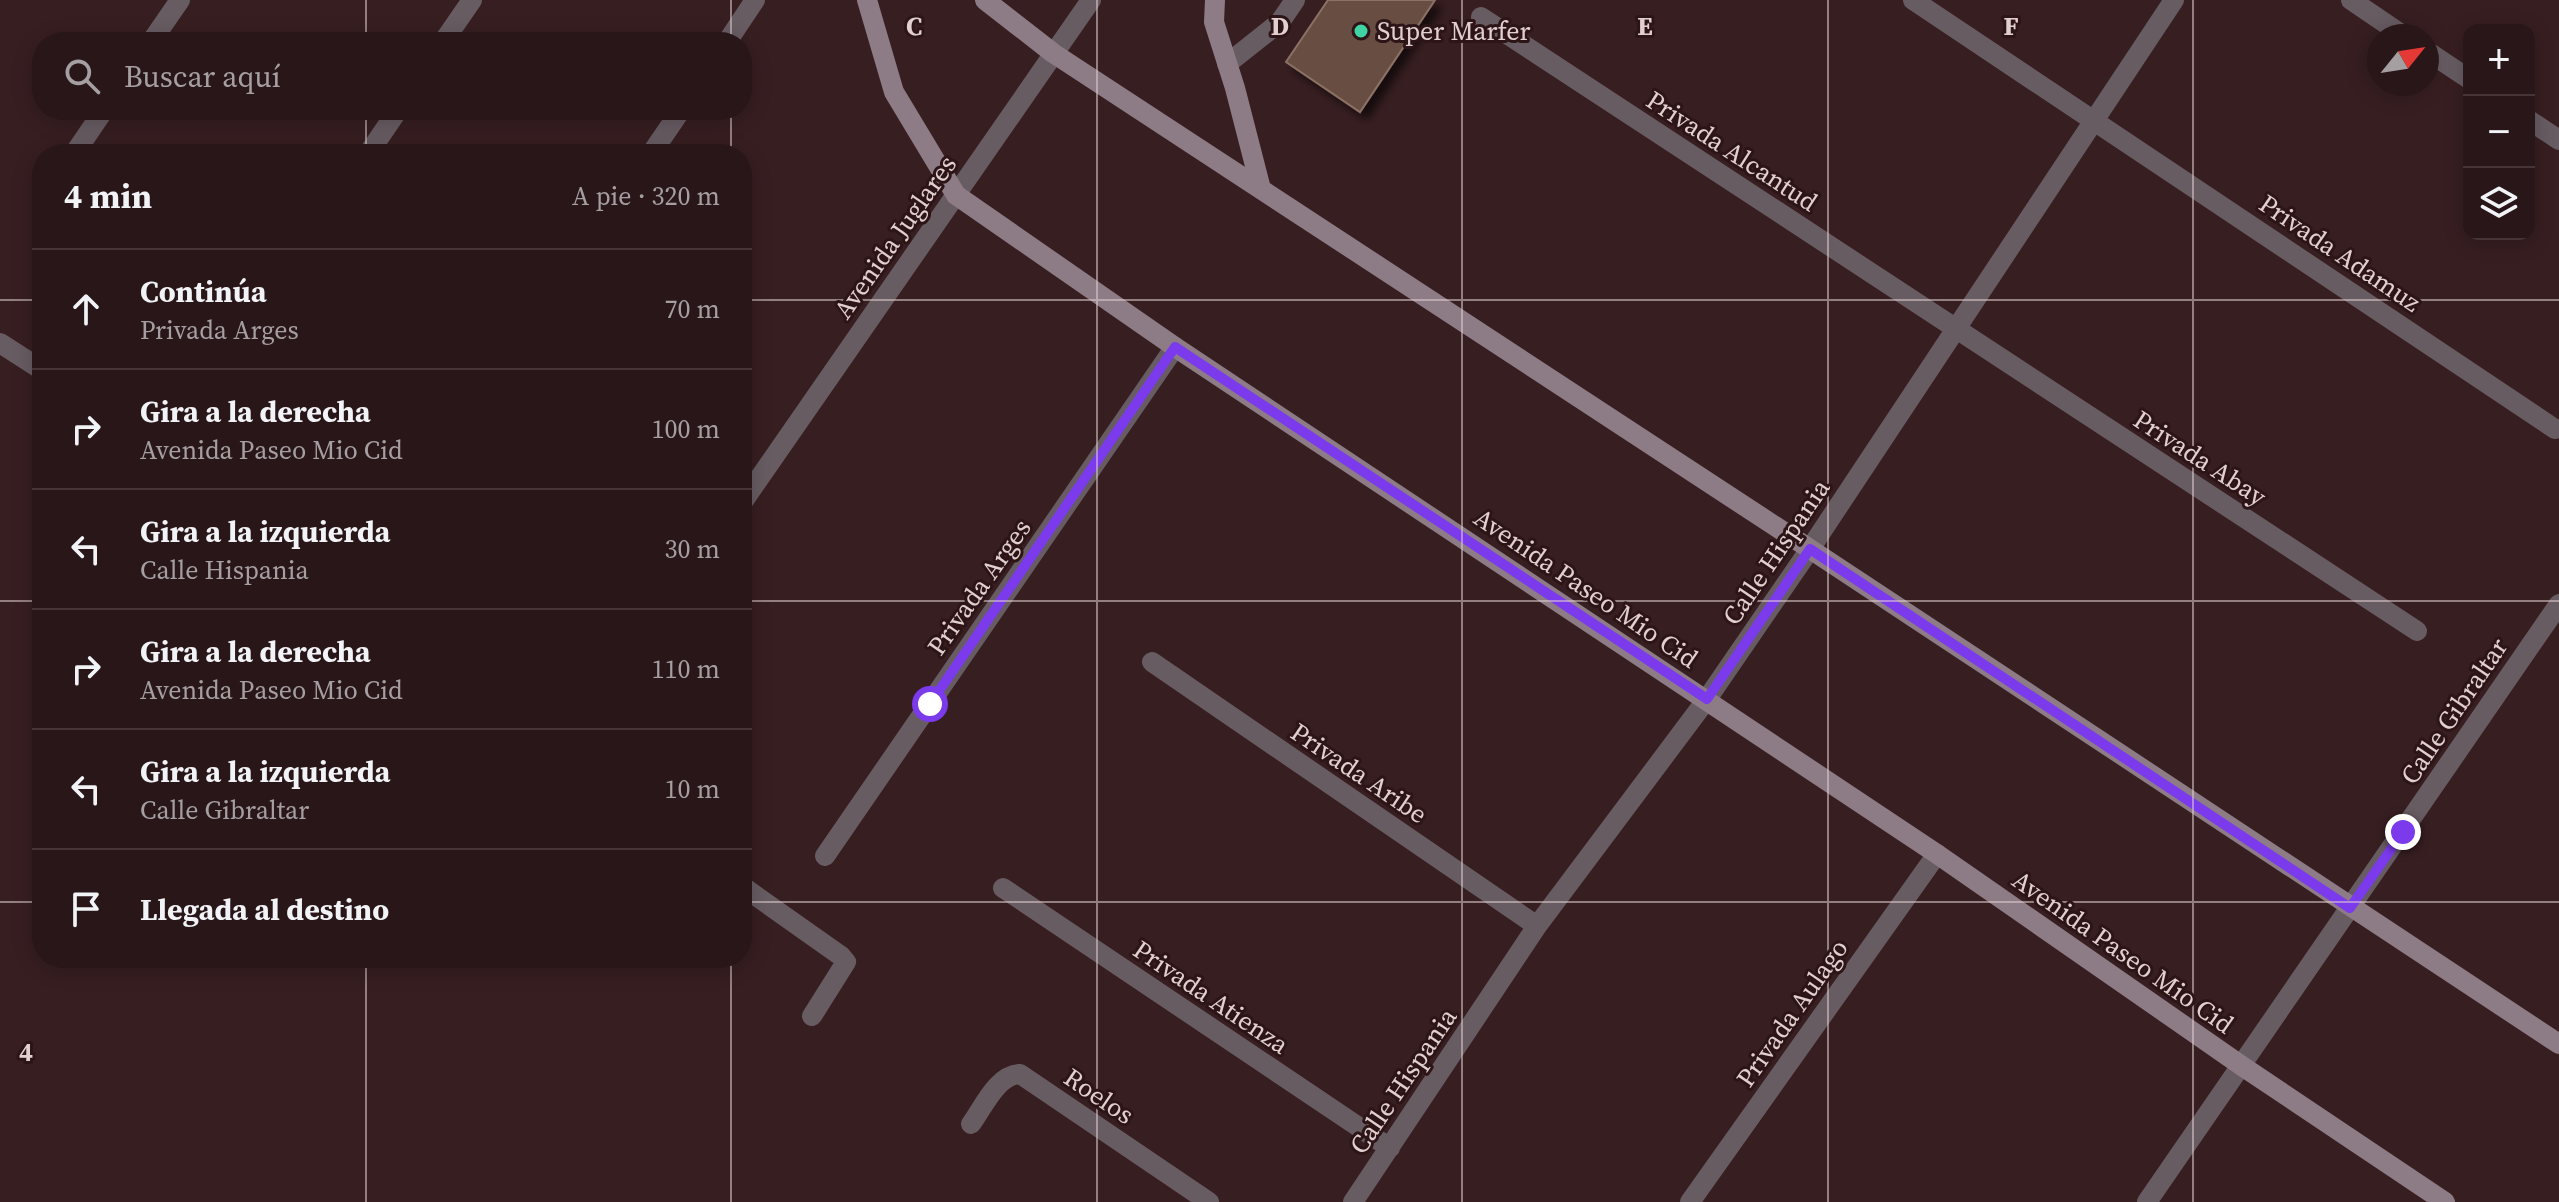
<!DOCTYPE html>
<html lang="es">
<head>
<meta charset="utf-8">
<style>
	body { margin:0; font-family:"Source Serif 4",serif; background:#352326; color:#f1f3f6 }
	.controls { position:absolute; right:24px; top:24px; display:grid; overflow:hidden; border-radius:16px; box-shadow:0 4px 20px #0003 }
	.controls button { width:72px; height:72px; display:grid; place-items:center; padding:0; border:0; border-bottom:2px solid #453538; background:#291619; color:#f1f3f6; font:40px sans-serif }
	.compass { position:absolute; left:2367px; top:24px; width:72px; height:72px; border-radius:50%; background:#291619; box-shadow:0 4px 20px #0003; rotate:60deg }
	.stop { position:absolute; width:24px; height:24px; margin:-18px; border:6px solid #7c3aed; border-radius:50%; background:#fff }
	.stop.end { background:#7c3aed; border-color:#fff; box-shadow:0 2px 8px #0008 }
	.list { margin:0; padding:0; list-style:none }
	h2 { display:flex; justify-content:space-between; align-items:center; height:104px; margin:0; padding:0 32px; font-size:34px }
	h2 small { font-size:26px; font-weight:400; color:#a59fa2 }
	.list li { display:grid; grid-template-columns:52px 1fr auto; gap:24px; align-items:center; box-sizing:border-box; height:120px; padding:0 32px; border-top:2px solid #453538 }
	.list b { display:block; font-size:30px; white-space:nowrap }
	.list p { margin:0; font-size:26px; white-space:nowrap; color:#a59fa2 }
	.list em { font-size:26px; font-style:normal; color:#a59fa2 }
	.icon { flex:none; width:44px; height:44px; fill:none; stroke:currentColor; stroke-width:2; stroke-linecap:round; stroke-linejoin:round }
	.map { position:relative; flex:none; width:2559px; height:1202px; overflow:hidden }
	.search { position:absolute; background:#291619; box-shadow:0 4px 20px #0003; left:32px; top:32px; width:720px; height:88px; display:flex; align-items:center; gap:20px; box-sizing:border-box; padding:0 28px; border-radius:32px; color:#a59fa2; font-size:30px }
	.panel { position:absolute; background:#291619; box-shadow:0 4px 20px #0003; left:32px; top:144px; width:720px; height:824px; border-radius:32px }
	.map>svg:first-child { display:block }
	.building { fill:#674d42; stroke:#8c7165; stroke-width:2; filter:url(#shadow) }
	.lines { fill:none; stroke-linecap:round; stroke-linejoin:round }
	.lane { stroke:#685c63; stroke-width:20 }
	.street { stroke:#685c63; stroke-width:20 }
	.secondary { stroke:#8d7b85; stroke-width:20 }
	.route { stroke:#7c3aed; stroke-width:10 }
	.grid { fill:none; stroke:#e2d0d1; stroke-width:2; stroke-opacity:0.55 }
	.poi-dot { fill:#3fd4a2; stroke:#2d1517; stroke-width:3 }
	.labels { text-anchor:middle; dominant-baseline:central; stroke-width:6; stroke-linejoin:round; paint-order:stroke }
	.poi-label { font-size:26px; fill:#e2d0d1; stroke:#2d1517; text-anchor:start }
	.street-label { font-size:26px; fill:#e2d0d1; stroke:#2d1517 }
	.grid-label { font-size:26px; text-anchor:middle; font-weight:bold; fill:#e2d0d1; stroke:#2d1517; stroke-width:6; stroke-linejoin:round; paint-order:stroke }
</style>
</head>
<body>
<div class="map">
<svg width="2559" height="1202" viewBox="0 0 2559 1202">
	<defs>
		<filter id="shadow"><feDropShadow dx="7" dy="7" stdDeviation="4" flood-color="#0009"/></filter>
	</defs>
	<rect width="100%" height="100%" fill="#371e21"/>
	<path class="building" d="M1328,0H1435L1360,112L1286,62Z"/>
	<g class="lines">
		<path class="lane" d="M1227,64L1280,22L1295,0"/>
		<path class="street" d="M1913,0L2555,429
			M2351,0L2404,36
			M1481,17L2417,631
			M151,42L180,0
			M443,42L472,0
			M727,42L755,0
			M2427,51L2469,79
			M2529,120L2559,140
			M74,154L104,110
			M368,154L398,110
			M651,154L681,110
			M0,343L42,370
			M742,503L1091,0
			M1152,662L1537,926
			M825,856L1175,347
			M742,886L841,956L846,962L812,1016
			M1003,888L1390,1148
			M971,1124C984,1106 997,1075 1020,1074L1209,1202
			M1353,1202L1537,926L1707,699L1810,549L2174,0
			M1690,1202L1937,854
			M2147,1202L2559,604"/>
		<path class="secondary" d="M867,0L894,92L956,195L1175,347L1937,854L2242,1066L2445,1202
			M985,0L1053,53L1810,549L2559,1044
			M1215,0L1214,22L1235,88L1261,189"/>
	</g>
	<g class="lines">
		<path class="route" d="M930,704L1175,347L1707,699L1810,549L2350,908L2403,832"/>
	</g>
	<path class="grid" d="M366,0V42M731,0V42M1097,0V1202M1462,0V1202M1828,0V1202M2193,0V1202M366,110V154M731,110V154M0,300H42M742,300H2559M0,601H42M742,601H2559M0,902H42M742,902H2559M366,958V1202M731,958V1202"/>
	<circle class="poi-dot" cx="1361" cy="31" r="8"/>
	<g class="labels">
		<g class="poi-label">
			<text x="1377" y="31">Super Marfer</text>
		</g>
		<g class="street-label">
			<text transform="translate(1732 151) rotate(33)">Privada Alcantud</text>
			<text transform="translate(895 237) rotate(-55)">Avenida Juglares</text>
			<text transform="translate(2340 253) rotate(34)">Privada Adamuz</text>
			<text transform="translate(2200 458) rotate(33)">Privada Abay</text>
			<text transform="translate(1776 552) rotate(-56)">Calle Hispania</text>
			<text transform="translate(979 587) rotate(-55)">Privada Arges</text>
			<text transform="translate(1586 588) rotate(34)">Avenida Paseo Mio Cid</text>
			<text transform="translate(2454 711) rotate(-56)">Calle Gibraltar</text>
			<text transform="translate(1359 773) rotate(34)">Privada Aribe</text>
			<text transform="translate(2123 952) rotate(35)">Avenida Paseo Mio Cid</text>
			<text transform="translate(1211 997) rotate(34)">Privada Atienza</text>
			<text transform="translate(1792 1013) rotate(-55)">Privada Aulago</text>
			<text transform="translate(1403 1081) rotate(-56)">Calle Hispania</text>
			<text transform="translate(1099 1096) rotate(34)">Roelos</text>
		</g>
	</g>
	<g class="grid-label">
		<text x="914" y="35">C</text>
		<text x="1280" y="35">D</text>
		<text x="1645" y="35">E</text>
		<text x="2011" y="35">F</text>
		<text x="26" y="1061">4</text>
	</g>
</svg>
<div class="controls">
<button>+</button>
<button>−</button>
<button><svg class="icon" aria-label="layers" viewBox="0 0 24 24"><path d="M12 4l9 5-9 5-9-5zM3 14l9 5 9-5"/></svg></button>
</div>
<svg class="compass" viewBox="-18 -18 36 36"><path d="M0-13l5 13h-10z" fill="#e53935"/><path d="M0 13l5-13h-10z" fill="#a59fa2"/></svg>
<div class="stop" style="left:930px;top:704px"></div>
<div class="stop end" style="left:2403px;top:832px"></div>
<div class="search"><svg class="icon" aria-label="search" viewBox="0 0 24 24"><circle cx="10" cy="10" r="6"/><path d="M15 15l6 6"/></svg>Buscar aquí</div>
<section class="panel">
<h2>4 min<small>A pie · 320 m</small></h2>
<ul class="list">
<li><svg class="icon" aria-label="ahead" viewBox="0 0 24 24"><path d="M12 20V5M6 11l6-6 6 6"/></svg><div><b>Continúa</b><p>Privada Arges</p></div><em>70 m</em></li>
<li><svg class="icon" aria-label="right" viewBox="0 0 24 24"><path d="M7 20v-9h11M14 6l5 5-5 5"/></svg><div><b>Gira a la derecha</b><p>Avenida Paseo Mio Cid</p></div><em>100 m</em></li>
<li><svg class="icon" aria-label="left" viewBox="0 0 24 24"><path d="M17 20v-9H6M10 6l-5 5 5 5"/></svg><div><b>Gira a la izquierda</b><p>Calle Hispania</p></div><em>30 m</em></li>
<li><svg class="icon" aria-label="right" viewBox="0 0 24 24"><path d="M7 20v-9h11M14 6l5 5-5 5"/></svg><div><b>Gira a la derecha</b><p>Avenida Paseo Mio Cid</p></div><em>110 m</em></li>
<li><svg class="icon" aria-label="left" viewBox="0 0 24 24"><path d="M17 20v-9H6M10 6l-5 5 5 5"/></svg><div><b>Gira a la izquierda</b><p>Calle Gibraltar</p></div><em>10 m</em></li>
<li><svg class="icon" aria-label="arrive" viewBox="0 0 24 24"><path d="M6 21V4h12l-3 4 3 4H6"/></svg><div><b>Llegada al destino</b></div></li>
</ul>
</section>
</div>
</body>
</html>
